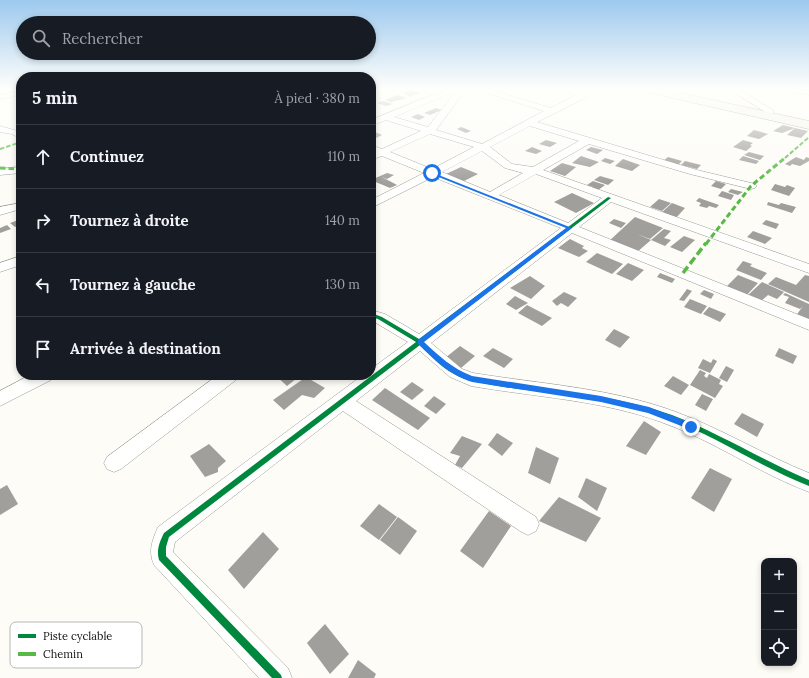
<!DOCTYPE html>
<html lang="fr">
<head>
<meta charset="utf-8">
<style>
	body { margin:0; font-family:Lora,serif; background:#20242c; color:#f1f3f6 }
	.controls { position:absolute; right:12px; bottom:12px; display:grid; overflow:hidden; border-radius:8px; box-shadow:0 2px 6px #0003 }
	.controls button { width:36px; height:36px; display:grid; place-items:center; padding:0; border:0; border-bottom:1px solid #363941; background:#171b24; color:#f1f3f6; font:20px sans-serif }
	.stop { position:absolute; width:12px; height:12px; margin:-9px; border:3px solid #1a73e8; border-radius:50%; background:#fff }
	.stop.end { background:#1a73e8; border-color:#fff; box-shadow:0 1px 4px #0008 }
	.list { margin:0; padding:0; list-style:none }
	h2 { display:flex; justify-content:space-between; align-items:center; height:52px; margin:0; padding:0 16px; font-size:17px }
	h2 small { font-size:13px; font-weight:400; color:#9ea1a6 }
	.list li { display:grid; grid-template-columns:26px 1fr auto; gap:12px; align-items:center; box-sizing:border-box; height:64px; padding:0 16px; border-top:1px solid #363941 }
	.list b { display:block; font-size:15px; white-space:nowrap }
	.list em { font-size:13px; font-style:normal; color:#9ea1a6 }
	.icon { flex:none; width:22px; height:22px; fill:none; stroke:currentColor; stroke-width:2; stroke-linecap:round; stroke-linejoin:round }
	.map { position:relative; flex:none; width:809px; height:678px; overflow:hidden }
	.search { position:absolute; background:#171b24; box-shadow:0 2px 6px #0003; left:16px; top:16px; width:360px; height:44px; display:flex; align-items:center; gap:10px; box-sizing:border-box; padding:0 14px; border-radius:22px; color:#9ea1a6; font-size:15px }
	.panel { position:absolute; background:#171b24; box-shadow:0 2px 6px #0003; left:16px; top:72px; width:360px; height:308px; border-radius:16px }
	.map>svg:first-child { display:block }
	.building { fill:#a19f9c }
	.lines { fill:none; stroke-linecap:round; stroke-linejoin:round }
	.street-casing { stroke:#979795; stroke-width:1 }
	.secondary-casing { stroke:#8e8d8b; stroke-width:1 }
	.street { fill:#fffffe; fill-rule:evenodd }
	.secondary { fill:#f6f4eb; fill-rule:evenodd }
	.quiet-far2 { stroke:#58b947; stroke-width:2; stroke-dasharray:4.5 2; stroke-linecap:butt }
	.quiet-far1 { stroke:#58b947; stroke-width:3; stroke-dasharray:5.5 3; stroke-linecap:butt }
	.quiet { stroke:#58b947; stroke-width:3.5; stroke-dasharray:8 3.5; stroke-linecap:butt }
	.cycleway-casing { stroke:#fff; stroke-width:3 }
	.cycleway { fill:#00873e; fill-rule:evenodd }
	.route { fill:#1a73e8 }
	.key { fill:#fff; stroke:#b8b8b8; stroke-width:1 }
	.key-label { font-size:11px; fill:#111 }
</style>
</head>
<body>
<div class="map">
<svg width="809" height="678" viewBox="0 0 809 678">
	<rect width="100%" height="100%" fill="#fdfcf7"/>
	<path class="building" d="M411,90L420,93L410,97L403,93Z
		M397,95L407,98L391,102L385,100Z
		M383,101L393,104L386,106L377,103Z
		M436,108L442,110L430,115L424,113Z
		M418,114L425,117L419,120L411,117Z
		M783,125L795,128L808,131L801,138L787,135L795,128L782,133L773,131Z
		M461,127L464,128L471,131L466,133L457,129Z
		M754,130L768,134L759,139L747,136Z
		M375,132L382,135L374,139L371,138V133Z
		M546,140L557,143L550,147L539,144Z
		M743,140L753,143L750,145L752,146L746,151L733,147Z
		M532,147L542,151L536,154L525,151Z
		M591,147L603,150L597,154L586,150Z
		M749,152L764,156L760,160L744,155Z
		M581,156L599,162L590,167L572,163Z
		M743,156L759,161L756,164L739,160Z
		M668,157L682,161L678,165L663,161Z
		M796,157L804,160L806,157L809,158V161L800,166L792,164L790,166L785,164Z
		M605,158L615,161L610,164L601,161Z
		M623,159L640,165L632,171L615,166Z
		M685,161L701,165L697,169L681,165Z
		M562,163L576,167L565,176L550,171Z
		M461,167L478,174L464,181L446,174Z
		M387,173L394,175L387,179L382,177L397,185L390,188L371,180Z
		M600,176L614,180L608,185L594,180Z
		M593,181L605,185L597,191L590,189L593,187L587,185Z
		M716,181L726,184L721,189L711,186Z
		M775,184L785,187L787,185L795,188L789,196L771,190Z
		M731,189L743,192L738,195L728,192Z
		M722,191L734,195L731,200L718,196Z
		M572,193L594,203L576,213L554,202Z
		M699,198L719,205L716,208L709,206L707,208L699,206L701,203L696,201Z
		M659,199L671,203L662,211L650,207Z
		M768,202L779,205L781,203L796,207L792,213L767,205Z
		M672,203L685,208L675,219L660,214Z
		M635,217L663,228L650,239L637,234L651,240L636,253L608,242Z
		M21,219V224L15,227L10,223Z
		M614,219L626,223L621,228L609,223Z
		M766,220L779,224L776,229L762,224Z
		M7,225L11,229L0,233V228Z
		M664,229L671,231L664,238L671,240L665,246L651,240Z
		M753,231L772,238L765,244L747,237Z
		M684,236L695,240L682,252L670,247Z
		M570,239L584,246L582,248L588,251L579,257L558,248Z
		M597,253L623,264L612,274L586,262Z
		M743,261L752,264L750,266L767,273L761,280L736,270Z
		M628,263L644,270L632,281L616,274Z
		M660,273L675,279L672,283L657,277Z
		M738,275L758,283L745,297L725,288Z
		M805,275L809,276V302L768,284L776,277L796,285Z
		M530,276L545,286L531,299L510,288Z
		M762,282L784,292L777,299L768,295L759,303L746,297Z
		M687,289L692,291L684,301L679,300Z
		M704,290L714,294L711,299L700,294Z
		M564,292L577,298L568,307L561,303L557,306L552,301Z
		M785,293L809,304V319L795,317L803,306L800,309L785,303L789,297L783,295Z
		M515,296L528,303L516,310L506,304Z
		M690,299L707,306L701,314L684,307Z
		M527,305L552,318L542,326L518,313Z
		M709,307L726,314L720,322L703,314Z
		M614,329L630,337L620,348L605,340Z
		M460,346L475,356L461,368L445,358Z
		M493,348L513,359L504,368L483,356Z
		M779,348L797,356L793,364L775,356Z
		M703,359L711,363L713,359L717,361L710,373L698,368Z
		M726,366L734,370L727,382L719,378Z
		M700,370L706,373L704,376L707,378L709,374L721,380L719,384L723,386L715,398L690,385Z
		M275,375H301L287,386Z
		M673,376L689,385L681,395L664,386Z
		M306,377L325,388L314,398L302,395L284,410L273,400Z
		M412,382L424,390L412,400L400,392Z
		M385,388L430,418L418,430L372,400Z
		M702,394L713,399L706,411L695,405Z
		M434,396L446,404L436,414L424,406Z
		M742,413L764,424L757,437L734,424Z
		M644,421L661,432L646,455L626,446Z
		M497,433L513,443L502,456L488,445Z
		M462,436L482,444L462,468L455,465L460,456L450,453Z
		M209,444L226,461L218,468V472L205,477L190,456Z
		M536,447L559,458L550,484L528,473Z
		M710,468L732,479L714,512L691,498Z
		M586,478L607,488L597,511L578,497Z
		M7,485L18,504L0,515V489Z
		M559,497L601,518L586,542L539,521Z
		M379,504L397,517L379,540L360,526Z
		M489,511L511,526L483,568L460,551Z
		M398,517L417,531L400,555L380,540Z
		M263,532L279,549L244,589L228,570Z
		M325,624L349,654L330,674L307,643Z
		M358,660L376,674L374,678H348Z"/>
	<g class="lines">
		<defs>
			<path id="street" d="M371,89H379L371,93Z
				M447,89H466L436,130L482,144L544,111L474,89H488L551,108L576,95L559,89H573L582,92L587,89H598L587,97L537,122L697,170L755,184L757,186L755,188L751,189L690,174L589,144L543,170L809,264V273L611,202L579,227L809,319V330L572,233L431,343L462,369L473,373C541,384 612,388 676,412C722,429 764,455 809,473V492C758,473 713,440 661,422C601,400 534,397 471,386L450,377L420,351L356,401L536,517L539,524L536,531L528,535L520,531L343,411L175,542L173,552L288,668L292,678H259L154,565C148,551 152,541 158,527L363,375H371V369L408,342L371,320V310L385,314L419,334L561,228L433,177L371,208V200L424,173L382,156L376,158L371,155L373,152L371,151V145L382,149L421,131L386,120L371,126V120ZM456,91L428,127L394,117ZM530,126L579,141L533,167L512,164L490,147ZM430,134L474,147L432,169L390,152ZM482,151L505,168L523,173L490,192L442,172ZM536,174L602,198L568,223L499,195Z
				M729,89H739L774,111L773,113H767Z
				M787,89L809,91V95L788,91Z
				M21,91V95L0,99V95Z
				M0,126L21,132V139L12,134L0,132Z
				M21,167V173L0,175V169Z
				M21,203V209L0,215V207Z
				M21,256V265L0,272V263Z
				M30,375H54L51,380L0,406V391Z
				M218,375H239L236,380L121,469L114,472L107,469L104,463L107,457Z"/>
			<path id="secondary" d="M641,89H663L809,121V129L646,92Z"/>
		</defs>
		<use href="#street" class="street-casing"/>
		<use href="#secondary" class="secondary-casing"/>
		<use href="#street" class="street"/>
		<use href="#secondary" class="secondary"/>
		<path class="quiet-far2" d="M0,149L21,142
			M785,158L809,137"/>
		<path class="quiet-far1" d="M0,168L21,169
			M706,244L751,186L786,157"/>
		<path class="quiet" d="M683,273L706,243"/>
		<defs>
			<path id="cycleway" d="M608,197L611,198L423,342L442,360L458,372L472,377C492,381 512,384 532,387C579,393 627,399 672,415C719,433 762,460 809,480V486C760,467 716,436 667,418C622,402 574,397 528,390C516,389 504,387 492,385C479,382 466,381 454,374C441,367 430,355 420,345L169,537L166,547V556L281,675L282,678H272L159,560C156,550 160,541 164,533L416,342L378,319L371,317V313L382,317L419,339Z"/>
		</defs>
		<use href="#cycleway" class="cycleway-casing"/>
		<use href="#cycleway" class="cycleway"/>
	</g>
	<linearGradient id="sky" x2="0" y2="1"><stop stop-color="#9dc9ee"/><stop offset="0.48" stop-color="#fefefb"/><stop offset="1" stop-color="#fefefb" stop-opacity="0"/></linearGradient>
	<rect width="809" height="184" fill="url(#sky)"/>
	<path class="route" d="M431,172L572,228L424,342C439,356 453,369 472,376L601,396L649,407L694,424V429H689L648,413L601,402L472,382C448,374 435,360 418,344V340L566,228L431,174Z"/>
	<rect x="10" y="622" width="132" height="46" rx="6" class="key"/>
	<rect x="18" y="634" width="18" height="4" fill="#00873e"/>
	<rect x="18" y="652" width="18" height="4" fill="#58b947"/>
	<g class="key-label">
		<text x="43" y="640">Piste cyclable</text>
		<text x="43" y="658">Chemin</text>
	</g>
</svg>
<div class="controls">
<button>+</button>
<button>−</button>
<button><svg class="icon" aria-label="locate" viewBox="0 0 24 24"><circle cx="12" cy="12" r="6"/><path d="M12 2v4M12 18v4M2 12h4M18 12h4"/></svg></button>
</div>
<div class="stop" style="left:432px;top:173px"></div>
<div class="stop end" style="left:691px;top:427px"></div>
<div class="search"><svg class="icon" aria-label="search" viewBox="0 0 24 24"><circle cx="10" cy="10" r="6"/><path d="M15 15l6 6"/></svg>Rechercher</div>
<section class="panel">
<h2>5 min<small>À pied · 380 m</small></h2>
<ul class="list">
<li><svg class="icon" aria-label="ahead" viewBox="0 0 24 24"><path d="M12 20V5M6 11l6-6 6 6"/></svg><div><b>Continuez</b></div><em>110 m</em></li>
<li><svg class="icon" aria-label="right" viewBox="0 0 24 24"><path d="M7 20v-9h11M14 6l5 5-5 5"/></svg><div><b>Tournez à droite</b></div><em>140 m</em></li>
<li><svg class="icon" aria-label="left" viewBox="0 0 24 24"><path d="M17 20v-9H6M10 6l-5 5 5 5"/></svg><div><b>Tournez à gauche</b></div><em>130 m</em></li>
<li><svg class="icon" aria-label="arrive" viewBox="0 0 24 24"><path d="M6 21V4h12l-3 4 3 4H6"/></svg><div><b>Arrivée à destination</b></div></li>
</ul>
</section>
</div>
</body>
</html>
